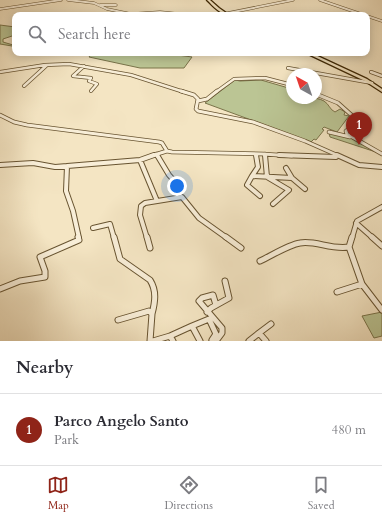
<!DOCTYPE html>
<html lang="en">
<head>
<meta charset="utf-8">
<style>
	body { margin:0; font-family:Cardo,serif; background:#f2f2f3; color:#2b2b33 }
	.compass { position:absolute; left:286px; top:68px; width:36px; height:36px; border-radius:50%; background:#fff; box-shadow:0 2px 10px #0003; rotate:320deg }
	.you { position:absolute; left:177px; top:186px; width:14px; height:14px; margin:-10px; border:3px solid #fff; border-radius:50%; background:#1a73e8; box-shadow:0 0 0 6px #1a73e833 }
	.badge { display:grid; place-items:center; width:26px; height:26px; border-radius:50%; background:#8f2418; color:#fff; font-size:13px; font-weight:700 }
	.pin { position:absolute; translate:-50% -33px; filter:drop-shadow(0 1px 2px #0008) }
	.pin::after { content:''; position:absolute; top:21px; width:14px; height:12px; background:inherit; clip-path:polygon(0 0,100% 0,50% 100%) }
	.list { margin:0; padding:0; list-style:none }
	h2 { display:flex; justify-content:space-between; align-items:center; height:52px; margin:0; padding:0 16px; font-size:17px }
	h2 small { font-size:13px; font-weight:400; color:#7c7c81 }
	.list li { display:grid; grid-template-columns:26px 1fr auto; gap:12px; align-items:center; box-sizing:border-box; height:72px; padding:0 16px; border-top:1px solid #e1e1e2 }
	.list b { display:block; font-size:15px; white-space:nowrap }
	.list p { margin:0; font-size:13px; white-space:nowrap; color:#7c7c81 }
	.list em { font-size:13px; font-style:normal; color:#7c7c81 }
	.icon { flex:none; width:22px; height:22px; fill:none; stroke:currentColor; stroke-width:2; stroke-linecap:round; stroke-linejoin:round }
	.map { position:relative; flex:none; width:382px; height:341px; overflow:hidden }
	.search { position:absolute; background:#fff; box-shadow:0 2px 10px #0003; left:12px; right:12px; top:12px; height:44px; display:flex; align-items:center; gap:10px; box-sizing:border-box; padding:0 14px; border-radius:8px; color:#7c7c81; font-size:15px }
	.sheet { height:124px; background:#fff }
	nav { display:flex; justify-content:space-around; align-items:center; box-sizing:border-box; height:56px; border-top:1px solid #e1e1e2; background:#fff; font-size:11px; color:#7c7c81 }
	nav a { display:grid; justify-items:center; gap:2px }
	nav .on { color:#8f2418 }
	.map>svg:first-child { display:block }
	.green { fill:#bbc594; stroke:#7a744a }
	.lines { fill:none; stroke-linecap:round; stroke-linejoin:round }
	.minor-far4-casing { stroke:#685431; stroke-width:3 }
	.minor-far3-casing { stroke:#685431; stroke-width:4 }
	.minor-far2-casing { stroke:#685431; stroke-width:4.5 }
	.minor-far1-casing { stroke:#685431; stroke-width:6 }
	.minor-casing { stroke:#685431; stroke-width:7 }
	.primary-casing { stroke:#3a2400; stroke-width:2.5 }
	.minor-far4 { stroke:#f8eed8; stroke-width:2 }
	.minor-far3 { stroke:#f8eed8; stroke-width:2.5 }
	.minor-far2 { stroke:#f8eed8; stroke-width:3 }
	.minor-far1 { stroke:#f8eed8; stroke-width:4 }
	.minor { stroke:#f8eed8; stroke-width:5 }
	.primary { fill:#f4e5c3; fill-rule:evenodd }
</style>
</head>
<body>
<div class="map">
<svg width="382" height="341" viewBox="0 0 382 341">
	<rect width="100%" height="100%" fill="#f4e5c3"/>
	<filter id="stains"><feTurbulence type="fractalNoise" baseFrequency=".005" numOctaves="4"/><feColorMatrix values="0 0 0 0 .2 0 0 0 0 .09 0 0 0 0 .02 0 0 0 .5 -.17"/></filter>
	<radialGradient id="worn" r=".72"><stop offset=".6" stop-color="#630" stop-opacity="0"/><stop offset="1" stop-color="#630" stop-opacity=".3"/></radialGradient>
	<path class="green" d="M0,25L15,27V35L3,39V42L13,45L12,46L0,44Z
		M92,53H163L192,57L184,68H140L89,57Z
		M235,80L240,81L261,80L292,89V98C302,98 315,96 324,101C329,104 330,110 335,112L340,109L345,112L344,115L349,116L337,132L324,127L322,129L324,130L316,140L314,139L311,142L205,103Z
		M329,133L351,138L382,154L330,137Z
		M382,312V336L374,338L362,316Z"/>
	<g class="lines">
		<defs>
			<path id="minor-far4" d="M68,0L94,3L107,9L131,14L160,12L189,15
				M320,0L364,15
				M100,5H116
				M0,9L61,0
				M218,15L293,0
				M367,16L382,21"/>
			<path id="minor-far3" d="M84,66L73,76L91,78L89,81L97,84L91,91
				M288,68L372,83
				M0,72L45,65L69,64L131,75L184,92
				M371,72L382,76
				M24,86L47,65
				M216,92L234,79L265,78L292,85"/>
			<path id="minor-far2" d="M181,91L194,95L198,99L196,109L198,111L253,122L305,141L339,156
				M316,94L338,103L357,120L356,124L346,131L347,134L382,154
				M198,101L207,99L217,91
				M0,115L14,122L27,125L159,142L162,143L167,151L172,152L263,154L292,156
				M329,132L350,137
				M156,154L157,156
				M256,154V156
				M265,154V156
				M151,156L167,151"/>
			<path id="minor-far1" d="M157,155L169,175L178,185
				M256,155L258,167L252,176L292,178L305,189
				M265,155L267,177L289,190L273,204
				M279,155L336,157
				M337,155L359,165L382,167
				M140,160L157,201
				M0,165L33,163L55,167L140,160L154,155
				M67,166L66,191L73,211L79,238
				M286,168L292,178
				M252,176L247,185L260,196
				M356,223L373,238
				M93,228L110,224L114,238
				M147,238L140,215L141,206L145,203L182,197L199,218L227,238
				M352,238L357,221L382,207"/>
			<path id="minor" d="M114,237L120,259L150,280C157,291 155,302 152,314
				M147,237L150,248
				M226,237L241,248
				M352,237L349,247L362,284
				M372,237L382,246
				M260,261C271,256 288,245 300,243C315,240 331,250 349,247
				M0,289L20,281L45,277V271L40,257L79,240L78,237
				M337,292L362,284L382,310
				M216,305L213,295L202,298L199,301L222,328V333L216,341
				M207,312L211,308L229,298L225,281
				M118,320L149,311L152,314L150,341
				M192,326L209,319L216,334L212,340
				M259,333L271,324
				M170,336L192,326L200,341
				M153,341L170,336L173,341
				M249,341L259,333L266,341"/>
			<path id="primary" d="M207,0H210L219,8L229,15C221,15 213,6 207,0Z
				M306,53H311L367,79L382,89V92L365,81Z"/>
		</defs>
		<use href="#minor-far4" class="minor-far4-casing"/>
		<use href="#minor-far3" class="minor-far3-casing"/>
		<use href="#minor-far2" class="minor-far2-casing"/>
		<use href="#minor-far1" class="minor-far1-casing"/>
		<use href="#minor" class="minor-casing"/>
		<use href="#primary" class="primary-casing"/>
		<use href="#minor-far4" class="minor-far4"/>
		<use href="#minor-far3" class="minor-far3"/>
		<use href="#minor-far2" class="minor-far2"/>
		<use href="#minor-far1" class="minor-far1"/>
		<use href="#minor" class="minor"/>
		<use href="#primary" class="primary"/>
	</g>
	<rect width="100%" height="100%" filter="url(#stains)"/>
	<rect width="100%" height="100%" fill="url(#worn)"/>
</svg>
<svg class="compass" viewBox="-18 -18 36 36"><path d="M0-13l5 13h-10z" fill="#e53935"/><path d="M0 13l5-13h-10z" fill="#7c7c81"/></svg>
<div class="you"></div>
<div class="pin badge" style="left:359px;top:145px">1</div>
<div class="search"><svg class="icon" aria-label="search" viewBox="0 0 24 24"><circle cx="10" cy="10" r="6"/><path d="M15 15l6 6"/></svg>Search here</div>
</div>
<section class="sheet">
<h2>Nearby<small></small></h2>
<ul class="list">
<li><span class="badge">1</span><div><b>Parco Angelo Santo</b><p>Park</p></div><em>480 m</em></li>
</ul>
</section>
<nav>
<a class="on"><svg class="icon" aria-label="map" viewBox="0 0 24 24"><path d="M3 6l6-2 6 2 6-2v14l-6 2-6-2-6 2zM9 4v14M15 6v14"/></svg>Map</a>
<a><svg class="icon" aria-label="directions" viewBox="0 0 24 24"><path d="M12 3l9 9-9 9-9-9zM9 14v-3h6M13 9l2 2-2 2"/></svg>Directions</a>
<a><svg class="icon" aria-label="saved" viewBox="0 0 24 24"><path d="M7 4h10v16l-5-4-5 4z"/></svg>Saved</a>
</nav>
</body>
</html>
